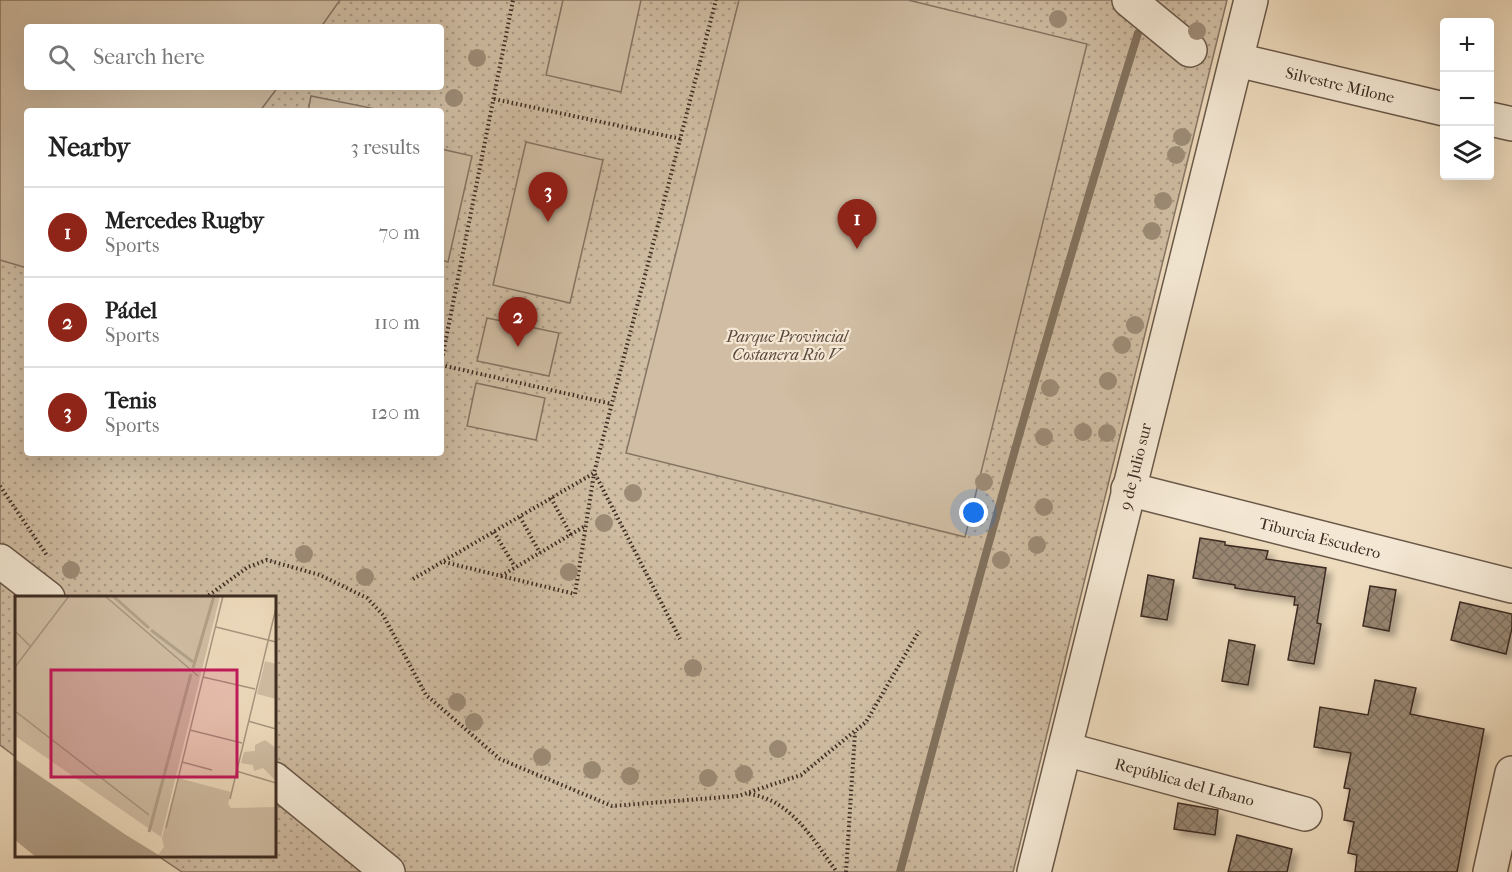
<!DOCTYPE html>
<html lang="en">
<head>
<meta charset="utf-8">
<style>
	body { margin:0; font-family:"IM FELL French Canon",serif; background:#f2f2f2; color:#222 }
	.controls { position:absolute; right:18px; top:18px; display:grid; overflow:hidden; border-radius:6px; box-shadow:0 6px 24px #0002 }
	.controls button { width:54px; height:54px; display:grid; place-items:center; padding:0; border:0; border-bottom:2px solid #e0e0e0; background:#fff; color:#222; font:30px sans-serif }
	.you { position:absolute; left:974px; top:513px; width:21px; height:21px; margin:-15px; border:4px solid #fff; border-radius:50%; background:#1a73e8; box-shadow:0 0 0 9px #1a73e833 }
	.badge { display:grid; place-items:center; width:39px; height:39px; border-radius:50%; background:#8f2418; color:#fff; font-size:20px; font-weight:700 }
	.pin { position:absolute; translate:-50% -50px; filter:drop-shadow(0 2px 3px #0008) }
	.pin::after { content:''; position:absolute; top:32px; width:21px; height:18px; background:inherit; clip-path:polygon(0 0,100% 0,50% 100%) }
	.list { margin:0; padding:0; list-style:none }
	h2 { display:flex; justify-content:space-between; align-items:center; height:78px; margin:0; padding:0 24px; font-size:26px }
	h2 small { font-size:20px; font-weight:400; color:#767676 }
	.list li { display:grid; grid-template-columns:39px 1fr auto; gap:18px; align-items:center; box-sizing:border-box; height:90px; padding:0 24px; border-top:2px solid #e0e0e0 }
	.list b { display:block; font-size:22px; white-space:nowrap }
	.list p { margin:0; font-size:20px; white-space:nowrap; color:#767676 }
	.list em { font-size:20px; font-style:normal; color:#767676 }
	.icon { flex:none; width:33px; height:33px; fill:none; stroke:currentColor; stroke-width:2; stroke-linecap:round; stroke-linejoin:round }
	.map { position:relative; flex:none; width:1512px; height:872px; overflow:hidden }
	.search { position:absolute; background:#fff; box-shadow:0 6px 24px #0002; left:24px; top:24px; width:420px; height:66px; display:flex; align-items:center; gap:15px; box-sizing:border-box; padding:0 21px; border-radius:6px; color:#767676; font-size:22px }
	.panel { position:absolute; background:#fff; box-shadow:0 6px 24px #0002; left:24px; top:108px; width:420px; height:348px; border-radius:6px }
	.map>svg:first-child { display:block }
	.park { fill:url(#park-dots); stroke:#867462; stroke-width:1.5; fill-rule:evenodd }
	.pitch { fill:#d0bda3; stroke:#867462; stroke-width:1.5 }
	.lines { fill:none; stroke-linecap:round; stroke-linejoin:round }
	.stream { stroke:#83725f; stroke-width:8 }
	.building { fill:url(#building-cross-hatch); stroke:#3d2c22; stroke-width:1.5; filter:url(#shadow) }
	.minor-casing { stroke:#695849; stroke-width:36 }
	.path { stroke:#3d2c22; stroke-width:4; stroke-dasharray:1.5 3; stroke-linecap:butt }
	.minor { stroke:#f4e8d4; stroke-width:33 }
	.tree { fill:#9d8b76 }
	.labels { text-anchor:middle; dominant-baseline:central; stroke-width:4.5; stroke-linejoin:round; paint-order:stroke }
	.street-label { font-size:16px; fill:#3d2c22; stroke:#f4e8d4 }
	.park-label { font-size:16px; font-style:italic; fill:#5a493c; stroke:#f4e8d4 }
	.inset-river { fill:none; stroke:#b2a088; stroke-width:3 }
	.inset-road { fill:none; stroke:#a7957f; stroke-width:1.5 }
	.view { fill:#c2185b; fill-opacity:0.15; stroke:#c2185b; stroke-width:3 }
	.inset-edge { fill:none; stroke:#3d2c22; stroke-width:3 }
</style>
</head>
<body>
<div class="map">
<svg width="1512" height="872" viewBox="0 0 1512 872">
	<defs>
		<pattern id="park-dots" width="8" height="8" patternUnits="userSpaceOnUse" patternTransform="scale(1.5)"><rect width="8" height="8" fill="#d0bda3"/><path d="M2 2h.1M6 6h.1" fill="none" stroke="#aa9a84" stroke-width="1.8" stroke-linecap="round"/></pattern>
		<pattern id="building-cross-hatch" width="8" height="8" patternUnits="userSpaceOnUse" patternTransform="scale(1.5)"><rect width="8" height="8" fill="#998773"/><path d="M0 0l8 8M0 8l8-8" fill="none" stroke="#7e6f5e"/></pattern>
		<filter id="shadow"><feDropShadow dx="5.5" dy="5.5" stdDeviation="3" flood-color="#0004"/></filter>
	</defs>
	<rect width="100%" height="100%" fill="#eedbbd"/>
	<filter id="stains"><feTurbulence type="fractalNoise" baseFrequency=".00333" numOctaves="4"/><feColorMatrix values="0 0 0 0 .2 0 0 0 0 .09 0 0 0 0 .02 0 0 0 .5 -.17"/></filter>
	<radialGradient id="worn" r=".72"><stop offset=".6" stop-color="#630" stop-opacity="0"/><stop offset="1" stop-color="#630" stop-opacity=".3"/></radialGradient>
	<path class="park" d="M0,0H1227L1013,872H182L158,856H274V598H16V757L0,745ZM27,27H441V87H27ZM27,111H441V453H27Z"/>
	<path class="pitch" d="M0,0H340L321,27H27V87H278L260,111H27V268L0,260Z
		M563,0H641L621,92L546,75Z
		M739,0H908L1087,44L965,537L626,453Z
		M311,96L381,110V111H308Z
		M526,142L603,160L570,303L493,285Z
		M441,149L472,156L448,262L441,260Z
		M487,318L559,333L549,376L477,361Z
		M476,383L545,398L536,440L467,426Z"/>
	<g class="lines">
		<path class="stream" d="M900,872C974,591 1052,311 1138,33"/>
	</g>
	<path class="building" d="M1200,538L1225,542V545L1268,551L1266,559L1326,568L1317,623L1321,624L1314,664L1288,660L1298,605H1294L1295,597L1235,588V585L1193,578Z
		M1148,575L1174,580L1167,620L1141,616Z
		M1370,586L1396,590L1389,631L1363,626Z
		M1460,602L1512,614V628L1506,654L1451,640Z
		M1229,640L1255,645L1248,685L1222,681Z
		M1375,680L1416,688L1410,714L1484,729L1457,872H1355L1357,855L1348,853L1354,822L1344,820L1350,789L1344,788L1351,753L1314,747L1320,707L1368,715Z
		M1178,803L1218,810L1215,835L1174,829Z
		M1237,835L1292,849L1287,872H1228Z"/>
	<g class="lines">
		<defs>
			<g id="minor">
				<path d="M1129,0L1190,50"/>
				<path id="s1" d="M1237,60L1444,109"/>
				<path d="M1490,119L1512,124"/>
				<path id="s2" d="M1128,489L1512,586"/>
				<path d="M0,561L48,598"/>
				<path id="s3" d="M1065,749L1305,814"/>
				<path d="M274,779L388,872"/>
				<path id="s4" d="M1034,872L1251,0"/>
				<path d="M1490,872L1512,773"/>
			</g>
		</defs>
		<use href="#minor" class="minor-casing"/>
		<path class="path" d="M494,99L681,139
			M441,364L513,0
			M441,365L612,404
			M595,474L680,639
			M0,486L48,557
			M551,498L571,535
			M520,517L540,553
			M494,532L515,567
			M444,562L575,594L594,474
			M501,576L585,526
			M413,579L594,473L716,0
			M205,598L248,567L267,560L320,575L367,598L383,615L426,695L500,759L612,806L738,796L801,775L866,722L919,631
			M749,794C792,800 813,840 837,872
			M846,872L855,732"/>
		<use href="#minor" class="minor"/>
	</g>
	<g class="tree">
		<circle cx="1058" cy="19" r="9"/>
		<circle cx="1197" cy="31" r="9"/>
		<circle cx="477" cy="58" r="9"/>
		<circle cx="454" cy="98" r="9"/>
		<circle cx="1182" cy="137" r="9"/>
		<circle cx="1176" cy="155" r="9"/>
		<circle cx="1163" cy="201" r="9"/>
		<circle cx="1152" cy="231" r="9"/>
		<circle cx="1135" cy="325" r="9"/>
		<circle cx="1122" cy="345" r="9"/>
		<circle cx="1108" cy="381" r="9"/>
		<circle cx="1050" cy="388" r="9"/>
		<circle cx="1083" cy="432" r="9"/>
		<circle cx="1107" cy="433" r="9"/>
		<circle cx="1044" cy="437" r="9"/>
		<circle cx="984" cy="482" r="9"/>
		<circle cx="633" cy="493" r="9"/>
		<circle cx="1044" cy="507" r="9"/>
		<circle cx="604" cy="523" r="9"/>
		<circle cx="1037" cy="545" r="9"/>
		<circle cx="304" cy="554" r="9"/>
		<circle cx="1001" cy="560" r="9"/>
		<circle cx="71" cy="570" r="9"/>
		<circle cx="569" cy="572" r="9"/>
		<circle cx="365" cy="577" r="9"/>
		<circle cx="693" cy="668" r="9"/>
		<circle cx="457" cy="702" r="9"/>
		<circle cx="474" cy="722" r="9"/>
		<circle cx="778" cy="749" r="9"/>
		<circle cx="542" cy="757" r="9"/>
		<circle cx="592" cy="770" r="9"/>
		<circle cx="744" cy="774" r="9"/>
		<circle cx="630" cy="776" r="9"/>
		<circle cx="708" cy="778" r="9"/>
	</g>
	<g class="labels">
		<g class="street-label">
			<text stroke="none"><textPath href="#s1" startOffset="106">Silvestre Milone</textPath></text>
			<text stroke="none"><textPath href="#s4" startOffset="418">9 de Julio sur</textPath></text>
			<text stroke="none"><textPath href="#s2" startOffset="198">Tiburcia Escudero</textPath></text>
			<text stroke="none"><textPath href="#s3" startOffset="124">República del Líbano</textPath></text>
		</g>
		<g class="park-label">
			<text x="787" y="336">Parque Provincial<tspan x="787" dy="18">Costanera Río V</tspan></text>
		</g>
	</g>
	<g transform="translate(15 596)">
		<rect width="261" height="261" fill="#eedbbd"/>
		<path d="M250,65L261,68V103L242,98ZM163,182L216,196L213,208L216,212L261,211V261L143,259L149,251L147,242Z" fill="#d0bda3"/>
		<path d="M250,144L261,152V185L248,172L239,175L238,169L226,167L229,156L240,155V149Z" fill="#d0bda3"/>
		<path d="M0,0H205L146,241L0,140Z" fill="#d0bda3"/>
		<path d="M51,17L81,23L91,34L95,49L56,105L45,107L24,99L15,87L11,72ZM128,69L170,79L155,140L113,130Z" fill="#d0bda3"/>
		<path d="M0,163L111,239L147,261H21L0,244Z" fill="#b2a088"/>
		<path class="inset-river" d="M98,0L134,32M136,34L178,66M178,72L199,0M134,236L176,78"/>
		<path class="inset-road" d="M90,0L183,80M201,31L261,46M0,35L15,50M0,71L54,0M188,81L240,93M0,115L134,219M233,125L261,133M175,134L227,147M167,166L197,174M221,175L261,187M215,203L261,12M151,232L208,0"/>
		<path class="view" d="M36,74H222V181H36Z"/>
		<rect width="261" height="261" class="inset-edge"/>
	</g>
	<rect width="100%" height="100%" filter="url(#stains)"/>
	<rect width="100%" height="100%" fill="url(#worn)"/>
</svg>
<div class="controls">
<button>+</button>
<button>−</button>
<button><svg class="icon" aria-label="layers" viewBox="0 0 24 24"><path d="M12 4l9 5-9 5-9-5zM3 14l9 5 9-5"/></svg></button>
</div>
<div class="you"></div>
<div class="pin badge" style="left:857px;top:249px">1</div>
<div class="pin badge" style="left:518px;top:347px">2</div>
<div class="pin badge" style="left:548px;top:222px">3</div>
<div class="search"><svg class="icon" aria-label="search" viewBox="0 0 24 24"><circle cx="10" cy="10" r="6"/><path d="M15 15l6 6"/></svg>Search here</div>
<section class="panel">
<h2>Nearby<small>3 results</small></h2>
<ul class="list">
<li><span class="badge">1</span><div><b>Mercedes Rugby</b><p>Sports</p></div><em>70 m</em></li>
<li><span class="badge">2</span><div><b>Pádel</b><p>Sports</p></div><em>110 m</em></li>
<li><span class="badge">3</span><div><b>Tenis</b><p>Sports</p></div><em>120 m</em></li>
</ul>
</section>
</div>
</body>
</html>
